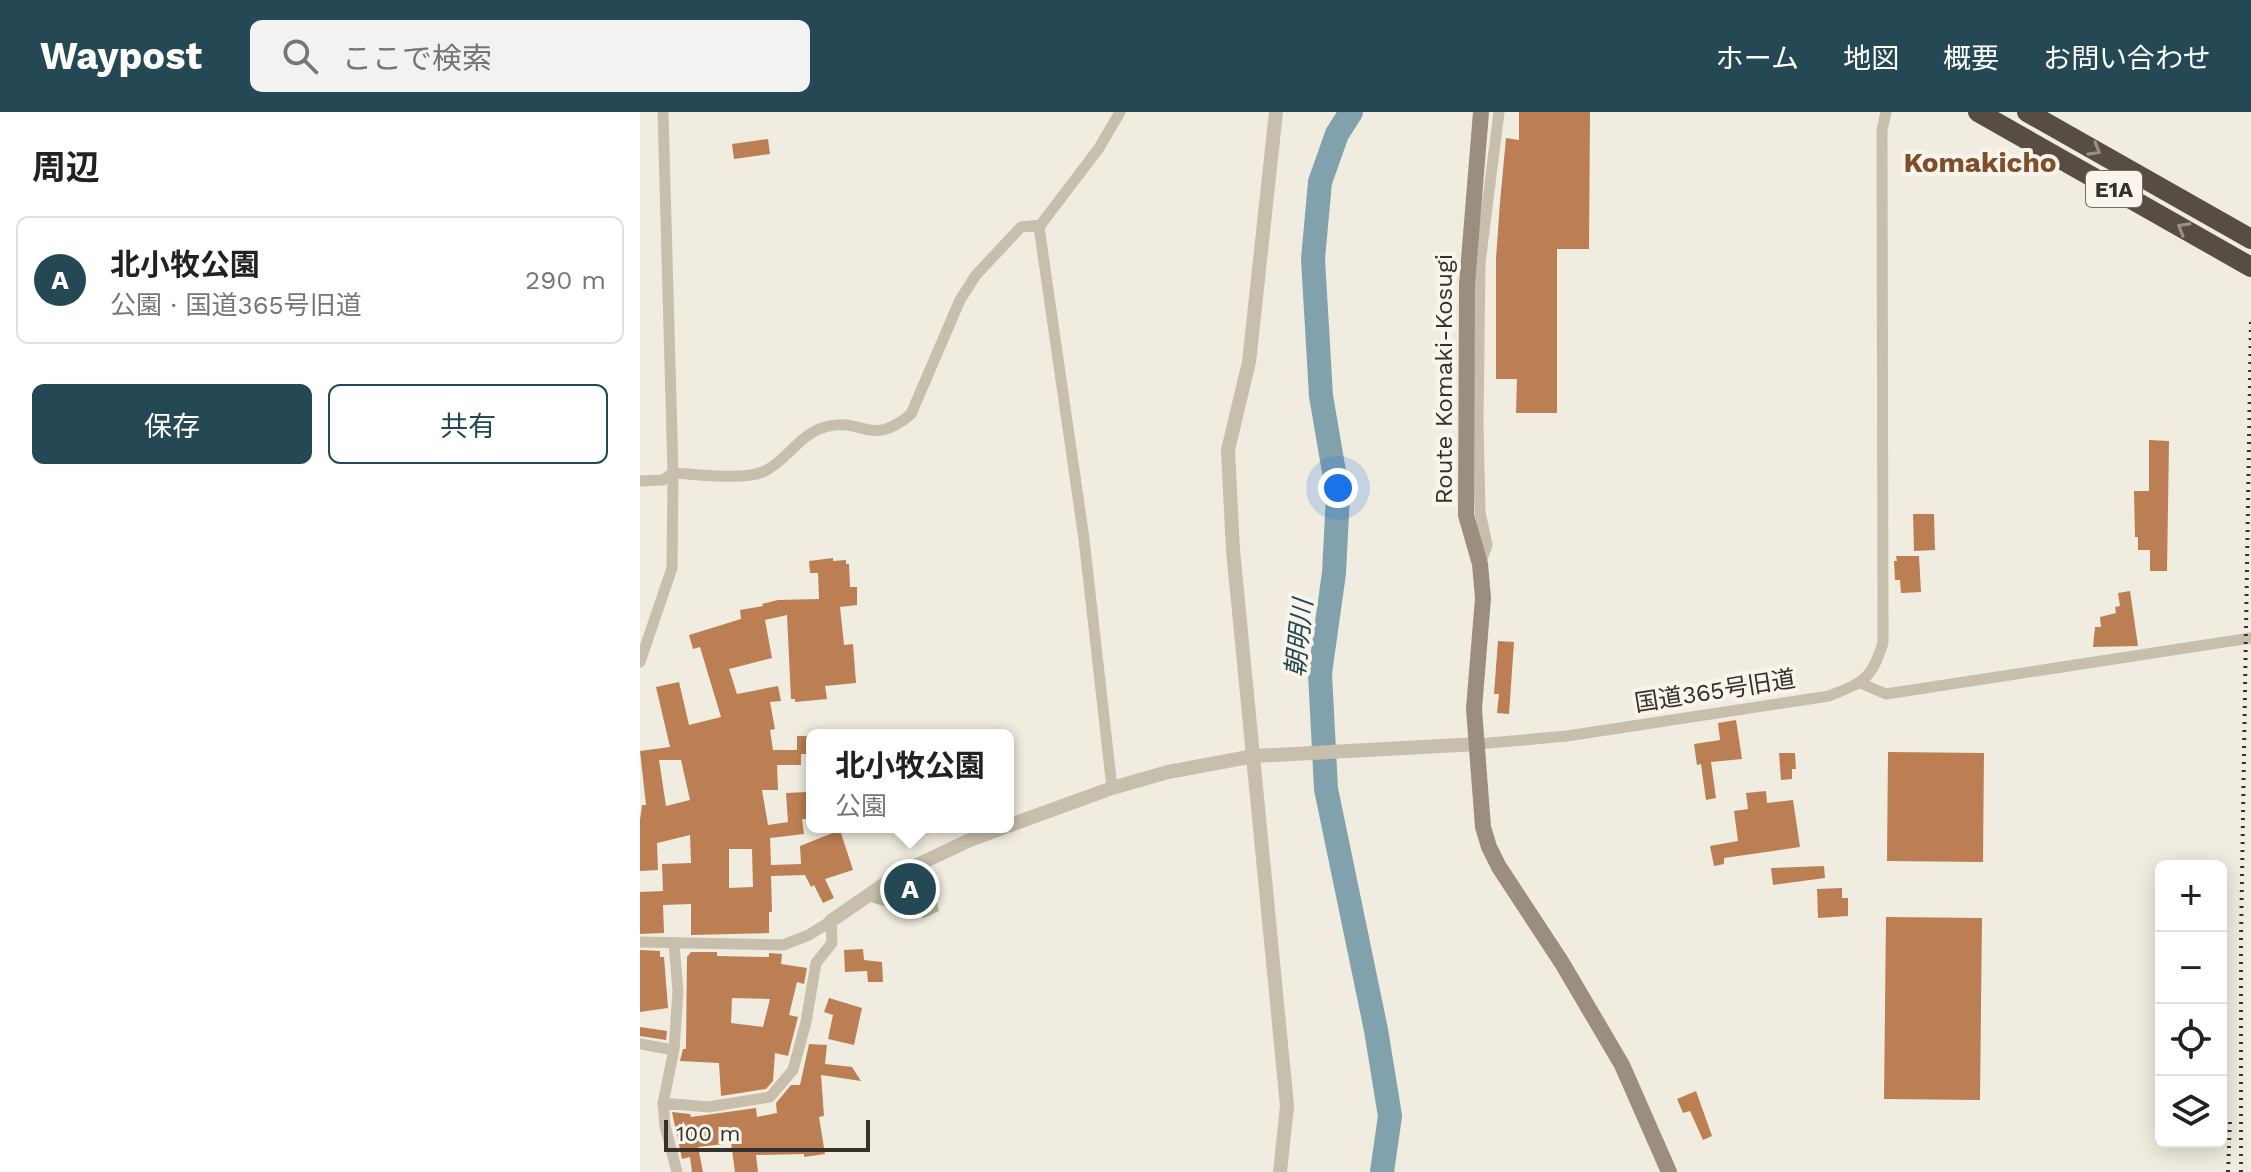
<!DOCTYPE html>
<html lang="ja">
<head>
<meta charset="utf-8">
<style>
	body { margin:0; font-family:"Work Sans","Noto Sans JP",sans-serif; background:#f2f2f2; color:#222 }
	.controls { position:absolute; right:24px; bottom:24px; display:grid; overflow:hidden; border-radius:12px; box-shadow:0 4px 20px #0003 }
	.controls button { width:72px; height:72px; display:grid; place-items:center; padding:0; border:0; border-bottom:2px solid #e0e0e0; background:#fff; color:#222; font:40px sans-serif }
	.scale { position:absolute; left:24px; bottom:20px; width:206px; box-sizing:border-box; padding-left:8px; border:4px solid #37312b; border-top:0; font-size:22px; line-height:28px; white-space:nowrap; color:#37312b; -webkit-text-stroke:6px #f9f5ec; paint-order:stroke }
	.you { position:absolute; left:698px; top:376px; width:28px; height:28px; margin:-20px; border:6px solid #fff; border-radius:50%; background:#1a73e8; box-shadow:0 0 0 12px #1a73e833 }
	.badge { display:grid; place-items:center; width:52px; height:52px; border-radius:50%; background:#244955; color:#fff; font-size:26px; font-weight:700 }
	.pin { position:absolute; translate:-50% -50%; border:4px solid #fff; box-shadow:0 2px 8px #0006 }
	.popup { position:absolute; left:166px; top:617px; width:208px; height:104px; box-sizing:border-box; display:grid; place-content:center; border-radius:12px; background:#fff; filter:drop-shadow(0 2px 6px #0005); font-size:26px; white-space:nowrap; color:#767676 }
	.popup b { font-size:30px; color:#222 }
	.popup::after { content:''; position:absolute; left:50%; top:100%; margin-left:-16px; border:16px solid transparent; border-top-color:#fff }
	.list { margin:0; padding:0; list-style:none }
	h2 { display:flex; justify-content:space-between; align-items:center; height:104px; margin:0; padding:0 32px; font-size:34px }
	h2 small { font-size:26px; font-weight:400; color:#767676 }
	.list li { display:grid; grid-template-columns:52px 1fr auto; gap:24px; align-items:center; box-sizing:border-box; height:128px; margin:0 16px 16px; padding:0 16px; border:2px solid #e0e0e0; border-radius:12px }
	.list b { display:block; font-size:30px; white-space:nowrap }
	.list p { margin:0; font-size:26px; white-space:nowrap; color:#767676 }
	.list em { font-size:26px; font-style:normal; color:#767676 }
	.actions { display:flex; gap:16px; padding:24px 32px }
	.actions a { flex:1; padding:18px 0; border:2px solid #244955; border-radius:12px; text-align:center; font-size:28px; color:#244955 }
	.actions .main { background:#244955; color:#fff }
	.icon { flex:none; width:44px; height:44px; fill:none; stroke:currentColor; stroke-width:2; stroke-linecap:round; stroke-linejoin:round }
	.map { position:relative; flex:none; width:1611px; height:1060px; overflow:hidden }
	header { display:flex; align-items:center; gap:48px; box-sizing:border-box; height:112px; padding:0 40px; background:#244955; color:#fff }
	header strong { font-size:38px }
	nav { display:flex; gap:44px; margin-inline-start:auto; font-size:28px }
	.search { width:560px; height:72px; background:#f2f2f2; display:flex; align-items:center; gap:20px; box-sizing:border-box; padding:0 28px; border-radius:12px; color:#767676; font-size:30px }
	main { display:flex }
	aside { flex:1; background:#fff }
	.map>svg:first-child { display:block }
	.green { fill:#afbfa1 }
	.lines { fill:none; stroke-linecap:round; stroke-linejoin:round }
	.river { stroke:#81a2ac; stroke-width:24 }
	.building { fill:#bb7f53; fill-rule:evenodd }
	.minor { stroke:#c8beac; stroke-width:11 }
	.tertiary { stroke:#c8beac; stroke-width:14 }
	.secondary { stroke:#9c8e7e; stroke-width:16 }
	.motorway { stroke:#574d43; stroke-width:20 }
	.rail { stroke:#37312b; stroke-width:4; stroke-dasharray:2 6; stroke-linecap:butt }
	.oneway { stroke:#989087 }
	.labels { text-anchor:middle; dominant-baseline:central; stroke-width:8; stroke-linejoin:round; paint-order:stroke }
	.shield { fill:#f9f5ec; stroke:#716c65; stroke-width:2 }
	.shield-label { font-size:22px; font-weight:bold; fill:#37312b }
	.street-label { font-size:24px; fill:#37312b; stroke:#f9f5ec }
	.water-label { font-size:26px; font-style:italic; fill:#244955; stroke:#f9f5ec }
	.quarter-label { font-size:28px; font-weight:bold; fill:#7f4e2b; stroke:#f9f5ec }
</style>
</head>
<body>
<header>
<strong>Waypost</strong>
<div class="search"><svg class="icon" aria-label="search" viewBox="0 0 24 24"><circle cx="10" cy="10" r="6"/><path d="M15 15l6 6"/></svg>ここで検索</div>
<nav><a>ホーム</a><a>地図</a><a>概要</a><a>お問い合わせ</a></nav>
</header>
<main>
<aside>
<h2>周辺<small></small></h2>
<ul class="list">
<li><span class="badge">A</span><div><b>北小牧公園</b><p>公園 · 国道365号旧道</p></div><em>290 m</em></li>
</ul>
<div class="actions"><a class="main">保存</a><a>共有</a></div>
</aside>
<div class="map">
<svg width="1611" height="1060" viewBox="0 0 1611 1060">
	<rect width="100%" height="100%" fill="#f1ece0"/>
	<path class="green" d="M289,755L299,799L284,806L227,789L264,765Z"/>
	<g class="lines">
		<path class="river" d="M711,0L697,22L680,70L673,147L681,284L698,383L694,461L680,561L686,677L736,918L750,1004L742,1060"/>
	</g>
	<path class="building" d="M879,0H950L949,137H917V301H876L877,267H856V147L860,90L866,26L879,28Z
		M128,27L130,42L94,47L92,32Z
		M1509,328L1529,329L1527,459H1510V438H1498V425H1495L1494,379H1509Z
		M1273,402H1294L1295,438L1274,439Z
		M1256,444H1279L1281,480L1261,481L1260,468H1255L1254,449H1257Z
		M193,446V449L206,448V452H209L210,475H217V493L200,495L204,533L213,532L216,571L185,574L187,587L155,590V587H151L147,503L125,508L132,546L89,557L97,582L138,574L141,589L130,590L135,617L130,618L133,638H157V624H171L170,642H161V653H137L138,678H122L128,713L148,710L146,681L168,680L169,707H162L164,722L130,726L131,753L161,752L160,734L200,718L213,758L185,767L194,786L183,791L174,773L171,775L165,763L131,764L132,800H129V821L51,823V792L23,793L24,821L0,822V780L23,779L22,752L51,751L50,723L17,731L18,758L0,759V708L2,693H6L0,639L30,635L16,575L39,570L49,613L81,605L60,535L53,537L49,523L101,507L100,498L123,494L122,492L138,488L179,487L178,461H170L169,449ZM19,648H41L50,688L26,694ZM89,737H112L113,775L89,776Z
		M1490,479L1498,534L1453,535L1455,515H1461L1460,505L1476,501L1475,495L1480,494L1478,481Z
		M858,529L874,530L869,602L857,601L859,582H854Z
		M1096,608L1102,647L1071,650L1076,686L1066,688L1061,652L1057,653L1054,632L1080,628L1078,611Z
		M1248,640L1344,641L1343,750L1247,749Z
		M1139,641H1155L1156,657H1152V667L1141,668Z
		M1126,679L1127,691L1153,688L1160,735L1084,746V752L1074,754L1070,734L1098,729L1094,699L1108,697L1106,681Z
		M1184,754L1185,766L1133,773L1131,756Z
		M1202,776V786H1208V804L1178,806L1177,777Z
		M1246,805L1342,806L1340,988L1244,987Z
		M223,837L224,848L242,850L243,870H228L227,859L205,860L204,838Z
		M0,838L20,839V845H24L28,896L0,900Z
		M51,840H77V844L129,845V841L142,842L141,852L167,856L164,872L157,870L149,903L158,905L148,944L135,941L133,969L126,977L81,984L79,951L40,949L43,937H46L47,845ZM92,886L130,887L123,915L91,911Z
		M189,886L222,896L214,933L188,927L193,903L184,900Z
		M0,915L27,919L26,928L0,924Z
		M169,932L187,933L185,952L212,955L221,969L181,963L184,1004L179,1005L185,1042L164,1045V1042L116,1043L118,1060H95L91,1031L58,1035L63,1060H52L50,1045L42,1047L32,1000L50,1002L51,1005L116,996L117,1005L137,1001L136,991L151,973H160Z
		M1056,979L1072,1024L1063,1028L1050,999L1043,1001L1037,987Z"/>
	<g class="lines">
		<path class="minor" d="M0,369L23,368L33,361C56,362 105,369 125,359C147,348 160,322 185,315C222,304 230,337 271,302L320,188L336,163L381,115L401,113
			M840,452L847,433L840,400L838,311L840,151L859,0
			M0,550L32,456L33,361L23,0
			M1220,571L1246,582L1611,526
			M838,632L927,624L1189,584C1224,570 1231,568 1243,531L1242,18L1246,0
			M472,676L444,427L399,115L459,36L480,0
			M0,830L143,833L169,823L191,809
			M34,832L38,879L34,938L23,991L25,1014L37,1060
			M0,932L34,938
			M23,991L68,995L130,985L153,958L166,910L176,851L192,831L191,809"/>
		<path class="tertiary" d="M636,0L609,250L588,338L593,438L647,994L640,1060
			M368,714L472,676L528,660L614,644L838,632
			M191,809L262,760L330,728L365,715"/>
		<path class="secondary" d="M841,0L827,172L826,403L840,452L843,486L834,597L843,715L849,735L859,755L922,851L982,953L1029,1060"/>
		<path class="motorway" d="M1338,0L1611,155
			M1387,0L1611,127"/>
		<path class="rail" d="M1588,1060L1590,1008
			M1601,1060V828L1611,205"/>
	</g>
	<defs><path id="oneway-chevron" d="M-2-3.5L2.5 0L-2 3.5" fill="none" stroke-width="1.6" stroke-linecap="round" stroke-linejoin="round" transform="scale(2)"/></defs>
	<g class="oneway">
		<use href="#oneway-chevron" transform="translate(1455 38) rotate(30)"/>
		<use href="#oneway-chevron" transform="translate(1543 116) rotate(-150)"/>
	</g>
	<g class="labels">
		<rect class="shield" x="1446" y="59" width="56" height="36" rx="6"/>
		<g class="shield-label">
			<text x="1474" y="77">E1A</text>
		</g>
		<g class="street-label">
			<text transform="translate(804 267) rotate(-90)">Route Komaki-Kosugi</text>
			<text transform="translate(1075 579) rotate(-9)">国道365号旧道</text>
		</g>
		<g class="water-label">
			<text transform="translate(659 526) rotate(-84)">朝明川</text>
		</g>
		<g class="quarter-label">
			<text x="1340" y="50">Komakicho</text>
		</g>
	</g>
</svg>
<div class="controls">
<button>+</button>
<button>−</button>
<button><svg class="icon" aria-label="locate" viewBox="0 0 24 24"><circle cx="12" cy="12" r="6"/><path d="M12 2v4M12 18v4M2 12h4M18 12h4"/></svg></button>
<button><svg class="icon" aria-label="layers" viewBox="0 0 24 24"><path d="M12 4l9 5-9 5-9-5zM3 14l9 5 9-5"/></svg></button>
</div>
<div class="scale">100 m</div>
<div class="you"></div>
<div class="pin badge" style="left:270px;top:777px">A</div>
<div class="popup"><b>北小牧公園</b>公園</div>
</div>
</main>
</body>
</html>
